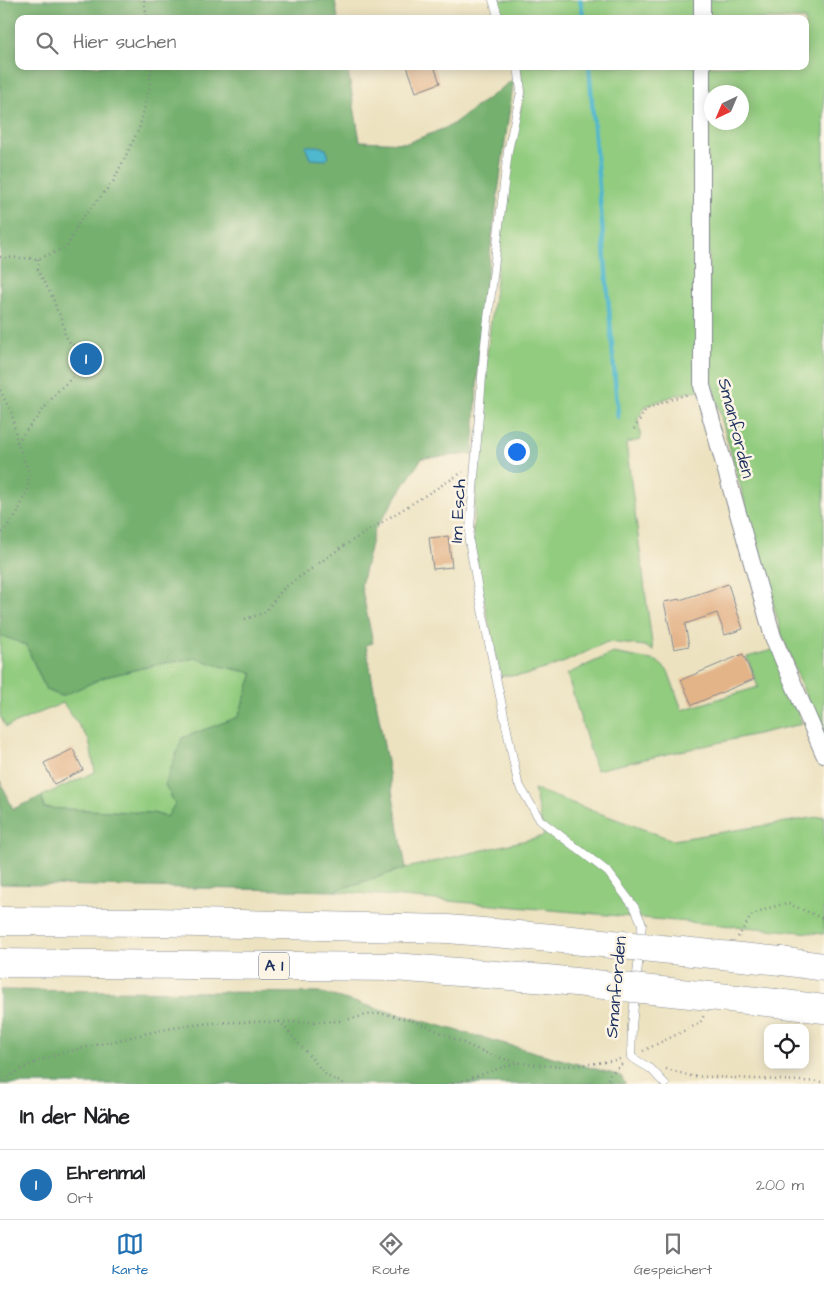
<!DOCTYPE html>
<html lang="de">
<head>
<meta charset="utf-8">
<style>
	body { margin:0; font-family:"Architects Daughter",sans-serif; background:#f2f2f2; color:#202124 }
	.controls { position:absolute; right:15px; bottom:15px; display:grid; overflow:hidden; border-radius:10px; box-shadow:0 2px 12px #0003 }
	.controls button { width:45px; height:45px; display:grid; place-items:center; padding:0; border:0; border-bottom:1px solid #e0e0e0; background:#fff; color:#202124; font:25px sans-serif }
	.compass { position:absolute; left:704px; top:85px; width:45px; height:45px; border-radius:50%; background:#fff; box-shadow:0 2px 12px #0003; rotate:224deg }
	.you { position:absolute; left:516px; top:451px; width:18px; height:18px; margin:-12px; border:4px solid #fff; border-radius:50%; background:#1a73e8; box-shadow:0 0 0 8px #1a73e833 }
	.badge { display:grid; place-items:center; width:32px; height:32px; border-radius:50%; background:#1f6fb2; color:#fff; font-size:16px; font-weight:700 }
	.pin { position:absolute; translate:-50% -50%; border:2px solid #fff; box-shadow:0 1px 5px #0006 }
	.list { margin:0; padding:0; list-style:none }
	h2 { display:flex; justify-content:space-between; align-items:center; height:65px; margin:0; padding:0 20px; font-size:21px }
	h2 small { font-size:16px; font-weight:400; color:#757577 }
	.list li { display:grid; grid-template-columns:32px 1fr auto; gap:15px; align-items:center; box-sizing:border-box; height:70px; padding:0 20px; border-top:1px solid #e0e0e0 }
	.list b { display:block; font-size:19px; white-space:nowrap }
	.list p { margin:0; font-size:16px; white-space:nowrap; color:#757577 }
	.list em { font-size:16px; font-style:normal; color:#757577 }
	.icon { flex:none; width:28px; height:28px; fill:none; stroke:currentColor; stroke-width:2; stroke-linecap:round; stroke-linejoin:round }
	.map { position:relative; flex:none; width:824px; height:1084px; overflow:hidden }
	.search { position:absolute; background:#fff; box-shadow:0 2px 12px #0003; left:15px; right:15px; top:15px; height:55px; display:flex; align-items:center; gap:12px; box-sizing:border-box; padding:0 18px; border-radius:10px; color:#757577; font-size:19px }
	.sheet { height:135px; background:#fff }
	nav { display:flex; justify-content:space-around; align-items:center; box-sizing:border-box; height:70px; border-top:1px solid #e0e0e0; background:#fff; font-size:14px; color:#757577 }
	nav a { display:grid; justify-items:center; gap:2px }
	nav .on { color:#1f6fb2 }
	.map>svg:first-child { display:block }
	.green { fill:#92cc7f; stroke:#567e6e; fill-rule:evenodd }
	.forest { fill:#75b06e; stroke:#487066 }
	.water { fill:#50b8ce; stroke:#367496 }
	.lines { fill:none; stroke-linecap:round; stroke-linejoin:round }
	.stream { stroke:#50b8ce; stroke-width:4.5 }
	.building { fill:#e4b489 }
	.service-casing { stroke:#84888f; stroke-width:9 }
	.minor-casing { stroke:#84888f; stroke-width:18 }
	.motorway-casing { stroke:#84888f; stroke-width:29 }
	.path { stroke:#84888f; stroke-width:2.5; stroke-dasharray:1 4; stroke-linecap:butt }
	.service { stroke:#fff; stroke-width:8 }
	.minor { stroke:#fff; stroke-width:16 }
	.motorway { stroke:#fff; stroke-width:28 }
	.motorway-bridge-casing { stroke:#84888f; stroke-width:29; stroke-linecap:butt }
	.motorway-bridge { stroke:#fff; stroke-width:28 }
	.labels { text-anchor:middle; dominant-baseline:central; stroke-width:5; stroke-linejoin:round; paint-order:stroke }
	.shield { fill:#fcf5e5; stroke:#5e6a86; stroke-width:1 }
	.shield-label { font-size:16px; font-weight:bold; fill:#1b2f5e }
	.street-label { font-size:18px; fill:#1b2f5e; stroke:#fcf5e5 }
</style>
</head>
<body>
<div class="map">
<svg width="824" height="1084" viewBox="0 0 824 1084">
	<rect width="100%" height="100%" fill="#fcf5e5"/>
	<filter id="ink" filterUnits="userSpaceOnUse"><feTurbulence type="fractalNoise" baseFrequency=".02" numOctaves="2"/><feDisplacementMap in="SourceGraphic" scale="10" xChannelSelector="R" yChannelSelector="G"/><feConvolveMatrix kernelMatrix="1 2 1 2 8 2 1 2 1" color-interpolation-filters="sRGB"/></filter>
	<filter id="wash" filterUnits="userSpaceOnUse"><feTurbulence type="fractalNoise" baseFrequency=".0096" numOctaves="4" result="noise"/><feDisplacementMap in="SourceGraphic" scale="20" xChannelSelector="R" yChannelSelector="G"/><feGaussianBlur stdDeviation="1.12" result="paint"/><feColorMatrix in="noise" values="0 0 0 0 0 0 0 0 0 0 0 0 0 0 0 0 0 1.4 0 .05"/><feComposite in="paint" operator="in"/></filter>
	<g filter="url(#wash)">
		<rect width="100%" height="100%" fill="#ece2c0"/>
		<path class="green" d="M496,0H698V19H502Z
			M706,0H824V743L781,632L710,377L707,66H805V19H706ZM712,92H742V122H712Z
			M519,66H698L699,390L676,395L646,406L638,418L641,440L626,443L653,651L645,646L607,642L565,662L526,675L500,676L472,542L487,355L511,154L524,93Z
			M2,635L26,645L46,690L61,696L105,677L159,664L196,658L220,666L253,673L238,718L182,738L175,804L167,817L153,813L44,808L42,796L95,772L89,740L63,703L6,727L0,716V636Z
			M776,649L802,724L596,770L567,674L613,653L657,661L668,671L682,710L758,687L747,657Z
			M534,789L673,840L824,816V934L334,891L406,868L544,836Z"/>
		<path class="forest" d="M0,0H335L338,19H19V66H347L360,141L407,143L450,126L514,79L504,148L481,321L473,454L422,458L374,531L361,585L373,643L366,645L406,868L334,891L0,884V781L13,809L42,796L44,808L153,813L167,817L175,804L165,785L182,738L238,717L253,673L220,666L196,658L159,664L105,677L62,696L46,690L26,645L2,636H0Z
			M0,990L322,993L621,1076L625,1084H0Z"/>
		<path class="water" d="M305,146H318L326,149L329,157L326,160L310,159Z"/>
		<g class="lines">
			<path class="stream" d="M580,0L584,19
				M589,66L618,417"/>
		</g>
		<g id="blocks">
			<path class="building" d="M407,66H434L440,83L416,92Z
				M448,536L452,567L433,569L429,538Z
				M728,584L743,629L725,635L717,613L685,624L689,646L674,649L664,602L680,599V600Z
				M743,654L754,679L692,705L681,680Z
				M73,749L83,770L54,784L44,763Z"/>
		</g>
	</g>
	<g filter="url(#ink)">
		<use href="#blocks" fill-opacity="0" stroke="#84888f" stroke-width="1"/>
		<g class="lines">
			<defs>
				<path id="service" d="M493,0L499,19
					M517,66L519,73L521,92L508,151L484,352L469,541L479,595L518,783L540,820L608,872L635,908L642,924L632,1026L631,1057L651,1069L665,1084"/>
				<path id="minor" d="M702,19V0
					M702,66V386L773,637L824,754"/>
				<path id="motorway" d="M0,921L155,922L448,929L552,938
					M781,961L824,967
					M0,963L394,967L547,979
					M776,1003L824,1009"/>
			</defs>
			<use href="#service" class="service-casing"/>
			<use href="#minor" class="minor-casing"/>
			<use href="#motorway" class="motorway-casing"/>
			<path class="path" d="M144,0L147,19
				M0,257L38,259L67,247L79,222L113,182L139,129L149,90L151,66
				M0,390L12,414L17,442L29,472L28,489L17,514L0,535
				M634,429L646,409L675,398L689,394
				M17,442L58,391L74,376L75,368L92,373L98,365V348L86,345L75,346L71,344L65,335L62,319L57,310L53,298L38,271V259
				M245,619L264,613L284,588L342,547L463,472
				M738,937L751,916L769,908L787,903L824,919
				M279,1021L327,1076L344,1084
				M643,1051L700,1023L704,1015
				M666,1069L691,1076L824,1082
				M0,1084C29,1059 68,1051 105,1043C134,1037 164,1028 194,1025C242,1019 290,1024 338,1021C353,1020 369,1012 383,1014C424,1020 452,1040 489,1054C531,1070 577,1068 620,1059
				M453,1084L518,1062
				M607,1084L609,1075L622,1064"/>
			<use href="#service" class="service"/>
			<use href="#minor" class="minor"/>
			<use href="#motorway" class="motorway"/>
			<defs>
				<path id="motorway-bridge" d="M552,938L781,961
					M547,979L776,1003"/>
			</defs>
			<use href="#motorway-bridge" class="motorway-bridge-casing"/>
			<use href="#motorway-bridge" class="motorway-bridge"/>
		</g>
	</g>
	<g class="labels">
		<rect class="shield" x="259" y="952.5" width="30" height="27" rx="4"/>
		<g class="shield-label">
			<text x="274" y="966">A 1</text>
		</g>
		<g class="street-label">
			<text transform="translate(736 428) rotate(76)">Smanforden</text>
			<text transform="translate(458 511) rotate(-87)">Im Esch</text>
			<text transform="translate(616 987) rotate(-85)">Smanforden</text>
		</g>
	</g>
</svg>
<div class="controls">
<button><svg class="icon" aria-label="locate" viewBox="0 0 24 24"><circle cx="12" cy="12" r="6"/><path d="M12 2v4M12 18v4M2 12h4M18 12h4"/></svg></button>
</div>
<svg class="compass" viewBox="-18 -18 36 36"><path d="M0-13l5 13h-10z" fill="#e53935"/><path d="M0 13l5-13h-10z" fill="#757577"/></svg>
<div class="you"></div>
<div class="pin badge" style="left:86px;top:359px">1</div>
<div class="search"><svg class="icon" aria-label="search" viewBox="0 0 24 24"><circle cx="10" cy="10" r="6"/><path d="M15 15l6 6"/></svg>Hier suchen</div>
</div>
<section class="sheet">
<h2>In der Nähe<small></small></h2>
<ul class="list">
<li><span class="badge">1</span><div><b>Ehrenmal</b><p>Ort</p></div><em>200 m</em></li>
</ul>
</section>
<nav>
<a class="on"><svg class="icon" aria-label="map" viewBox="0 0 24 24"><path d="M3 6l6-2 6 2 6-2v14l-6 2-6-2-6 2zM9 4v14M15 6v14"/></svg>Karte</a>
<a><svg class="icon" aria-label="directions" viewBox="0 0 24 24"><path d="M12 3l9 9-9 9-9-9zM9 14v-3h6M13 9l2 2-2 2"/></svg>Route</a>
<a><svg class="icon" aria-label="saved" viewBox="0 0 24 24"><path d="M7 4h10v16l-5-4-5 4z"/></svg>Gespeichert</a>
</nav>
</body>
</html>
